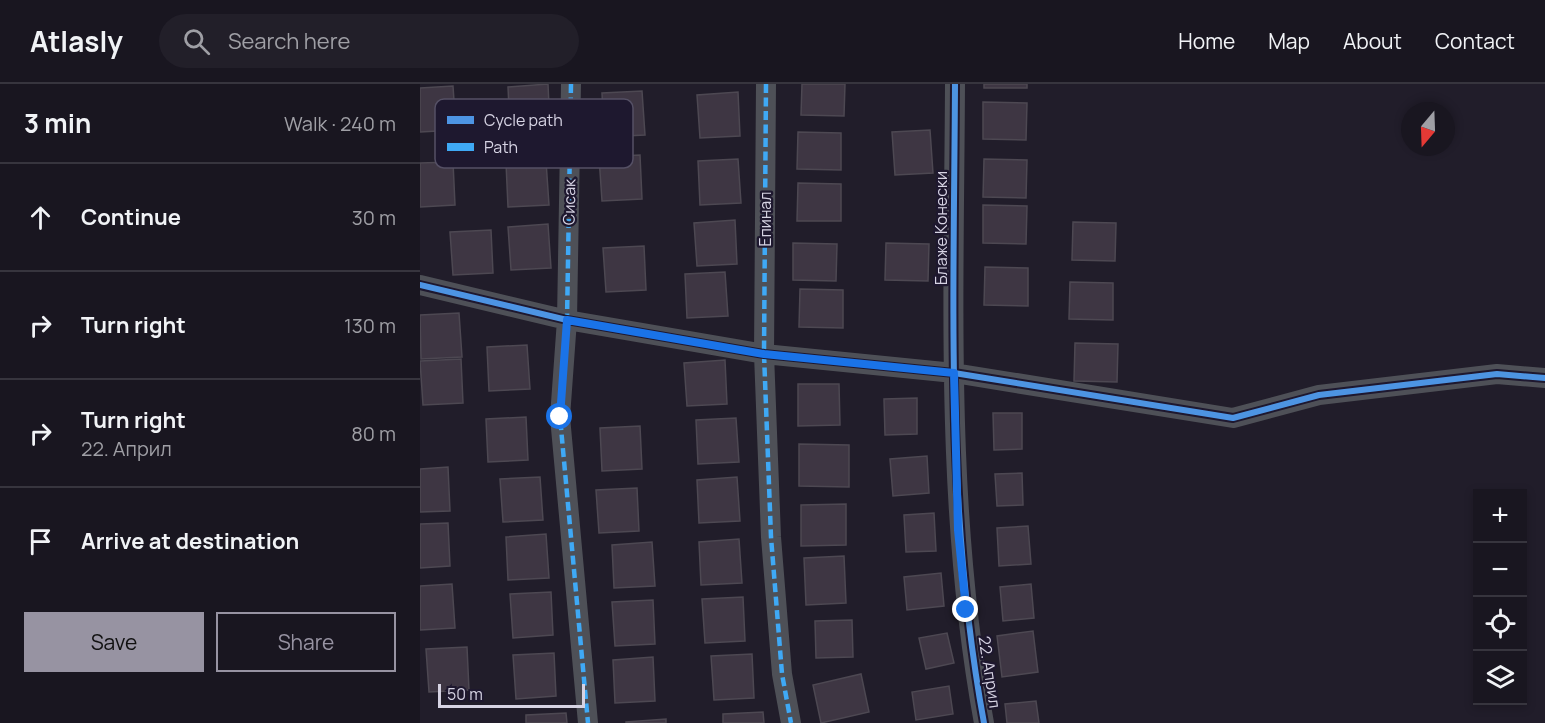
<!DOCTYPE html>
<html lang="en">
<head>
<meta charset="utf-8">
<style>
	body { margin:0; font-family:Manrope,sans-serif; background:#221f29; color:#f1f3f6 }
	.controls { position:absolute; right:18px; bottom:18px; display:grid; overflow:hidden; border-radius:0px; box-shadow:0 3px 9px #0003 }
	.controls button { width:54px; height:54px; display:grid; place-items:center; padding:0; border:0; border-bottom:2px solid #37353e; background:#191620; color:#f1f3f6; font:30px sans-serif }
	.compass { position:absolute; left:981px; top:18px; width:54px; height:54px; border-radius:50%; background:#191620; box-shadow:0 3px 9px #0003; rotate:199deg }
	.scale { position:absolute; left:18px; bottom:15px; width:147px; box-sizing:border-box; padding-left:6px; border:3px solid #d6d3e3; border-top:0; font-size:16px; line-height:21px; white-space:nowrap; color:#d6d3e3; -webkit-text-stroke:4px #1e182f; paint-order:stroke }
	.stop { position:absolute; width:18px; height:18px; margin:-14px; border:4px solid #1a73e8; border-radius:50%; background:#fff }
	.stop.end { background:#1a73e8; border-color:#fff; box-shadow:0 2px 6px #0008 }
	.list { margin:0; padding:0; list-style:none }
	h2 { display:flex; justify-content:space-between; align-items:center; height:78px; margin:0; padding:0 24px; font-size:26px }
	h2 small { font-size:20px; font-weight:400; color:#9f9fa5 }
	.list li { display:grid; grid-template-columns:39px 1fr auto; gap:18px; align-items:center; box-sizing:border-box; height:108px; padding:0 24px; border-top:2px solid #37353e }
	.list b { display:block; font-size:22px; white-space:nowrap }
	.list p { margin:0; font-size:20px; white-space:nowrap; color:#9f9fa5 }
	.list em { font-size:20px; font-style:normal; color:#9f9fa5 }
	.actions { display:flex; gap:12px; padding:18px 24px }
	.actions a { flex:1; padding:14px 0; border:2px solid #9793a2; border-radius:0px; text-align:center; font-size:21px; color:#9793a2 }
	.actions .main { background:#9793a2; color:#111 }
	.icon { flex:none; width:33px; height:33px; fill:none; stroke:currentColor; stroke-width:2; stroke-linecap:round; stroke-linejoin:round }
	.map { position:relative; flex:none; width:1125px; height:639px; overflow:hidden }
	header { display:flex; align-items:center; gap:36px; box-sizing:border-box; height:84px; padding:0 30px; background:#191620; border-bottom:2px solid #37353e }
	header strong { font-size:28px }
	nav { display:flex; gap:33px; margin-inline-start:auto; font-size:21px }
	.search { width:420px; height:54px; background:#221f29; display:flex; align-items:center; gap:15px; box-sizing:border-box; padding:0 21px; border-radius:33px; color:#9f9fa5; font-size:22px }
	main { display:flex }
	aside { flex:1; background:#191620 }
	.map>svg:first-child { display:block }
	.building { fill:#3e3643; stroke:#4d4852; stroke-width:1.5 }
	.lines { fill:none; stroke-linecap:round; stroke-linejoin:round }
	.minor { stroke:#4e5057; stroke-width:20 }
	.quiet { stroke:#3fa9f5; stroke-width:4.5; stroke-dasharray:9 4.5; stroke-linecap:butt }
	.cycleway-casing { stroke:#1e182f; stroke-width:10 }
	.cycleway { stroke:#4d94e3; stroke-width:6 }
	.route { stroke:#1a73e8; stroke-width:8 }
	.labels { text-anchor:middle; dominant-baseline:central; stroke-width:4.5; stroke-linejoin:round; paint-order:stroke }
	.street-label { font-size:16px; fill:#d6d3e3; stroke:#1e182f }
	.key { fill:#1e182f; stroke:#555065; stroke-width:1.5 }
	.key-label { font-size:16px; fill:#d6d3e3 }
</style>
</head>
<body>
<header>
<strong>Atlasly</strong>
<div class="search"><svg class="icon" aria-label="search" viewBox="0 0 24 24"><circle cx="10" cy="10" r="6"/><path d="M15 15l6 6"/></svg>Search here</div>
<nav><a>Home</a><a>Map</a><a>About</a><a>Contact</a></nav>
</header>
<main>
<aside>
<h2>3 min<small>Walk · 240 m</small></h2>
<ul class="list">
<li><svg class="icon" aria-label="ahead" viewBox="0 0 24 24"><path d="M12 20V5M6 11l6-6 6 6"/></svg><div><b>Continue</b></div><em>30 m</em></li>
<li><svg class="icon" aria-label="right" viewBox="0 0 24 24"><path d="M7 20v-9h11M14 6l5 5-5 5"/></svg><div><b>Turn right</b></div><em>130 m</em></li>
<li><svg class="icon" aria-label="right" viewBox="0 0 24 24"><path d="M7 20v-9h11M14 6l5 5-5 5"/></svg><div><b>Turn right</b><p>22. Април</p></div><em>80 m</em></li>
<li><svg class="icon" aria-label="arrive" viewBox="0 0 24 24"><path d="M6 21V4h12l-3 4 3 4H6"/></svg><div><b>Arrive at destination</b></div></li>
</ul>
<div class="actions"><a class="main">Save</a><a>Share</a></div>
</aside>
<div class="map">
<svg width="1125" height="639" viewBox="0 0 1125 639">
	<rect width="100%" height="100%" fill="#211d2a"/>
	<path class="building" d="M128,0L130,44L90,46L88,3Z
		M382,0H425L424,32L381,31Z
		M564,0H607V4H564Z
		M33,2L36,46L0,48V4Z
		M222,7L225,51L184,53L182,9Z
		M318,8L320,52L280,54L277,11Z
		M563,18L607,19L606,56L563,55Z
		M510,46L513,89L475,91L472,48Z
		M378,48L421,49V86L377,85Z
		M220,71L222,115L182,117L179,73Z
		M318,75L321,119L280,121L278,77Z
		M564,75L607,76L606,114L563,113Z
		M126,77L129,121L88,123L86,79Z
		M33,78L35,121L0,123V79Z
		M378,99L421,100V137H377Z
		M563,121L607,122L606,160L563,159Z
		M315,136L317,180L277,182L274,139Z
		M653,138L696,139L695,177L652,176Z
		M128,140L131,184L91,186L88,143Z
		M71,146L73,189L33,191L30,148Z
		M373,159L417,160L416,197L373,196Z
		M466,159L509,160L508,197L465,196Z
		M224,162L226,206L186,208L183,164Z
		M565,183L608,184V222L564,221Z
		M305,188L308,232L267,234L265,190Z
		M650,198L693,199V236L649,235Z
		M380,205L423,206V244L379,243Z
		M39,229L42,273L1,275L0,231Z
		M655,259L698,260L697,298L654,297Z
		M107,261L110,305L69,307L67,263Z
		M41,275L43,319L3,321L0,277Z
		M305,276L307,320L267,322L264,279Z
		M378,300H419L420,341L378,342Z
		M497,314V350L465,351L464,315Z
		M573,329H602V365L574,366Z
		M106,333L108,376L68,378L66,335Z
		M316,334L319,378L278,380L276,336Z
		M220,342L222,385L182,387L180,344Z
		M379,360L429,361V403L379,402Z
		M507,372L509,409L473,412L470,375Z
		M28,383L30,427L0,428V385Z
		M602,389L603,421L577,422L575,390Z
		M120,393L123,436L83,438L80,395Z
		M317,393L320,437L279,439L277,396Z
		M217,404L219,447L179,449L176,406Z
		M426,420V461L381,462V421Z
		M514,429L516,467L486,468L484,431Z
		M28,439L30,482L0,484V440Z
		M608,442L611,480L579,482L577,444Z
		M126,450L129,494L88,496L86,453Z
		M319,455L322,499L281,501L279,458Z
		M232,458L235,502L194,504L192,461Z
		M424,472L426,519L386,521L384,474Z
		M521,489L524,522L487,526L484,493Z
		M32,500L35,544L0,546V502Z
		M611,500L614,534L583,537L580,503Z
		M131,508L133,551L93,554L90,510Z
		M323,513L325,557L285,559L282,515Z
		M233,516L235,560L195,562L192,518Z
		M432,536L433,573L396,574L395,537Z
		M613,547L618,588L582,593L577,552Z
		M527,549L534,579L506,585L499,554Z
		M47,563L49,606L9,608L6,565Z
		M134,569L136,612L96,615L93,571Z
		M332,570L334,614L294,616L291,572Z
		M233,573L235,617L195,619L193,576Z
		M441,590L449,628L401,639L393,601Z
		M529,602L533,630L496,636L492,608Z
		M616,617L619,639H587L585,620Z
		M343,628L344,639H303V630Z
		M146,629L147,639H106V631Z
		M246,635V639H206V638Z"/>
	<g class="lines">
		<path class="minor" d="M151,0L147,236L140,333L168,639
			M346,0L344,270L351,453L362,590L371,639
			M535,0C534,214 525,428 564,639
			M0,201L147,236L344,270L534,289L813,334L899,311L1077,290L1125,294"/>
		<path class="quiet" d="M151,0L147,236L140,333L168,639
			M346,0L344,270L351,453L362,590L371,639"/>
		<defs>
			<path id="cycleway" d="M535,0C534,214 525,428 564,639
				M0,201L147,236L344,270L534,289L813,334L899,311L1077,290L1125,294"/>
		</defs>
		<use href="#cycleway" class="cycleway-casing"/>
		<use href="#cycleway" class="cycleway"/>
	</g>
	<g class="lines">
		<path class="route" d="M140,333L147,236L344,270L534,289L538,446L546,526"/>
	</g>
	<g class="labels">
		<g class="street-label">
			<text transform="translate(149 118) rotate(-89)">Сисак</text>
			<text transform="translate(345 135) rotate(-90)">Епинал</text>
			<text transform="translate(521 144) rotate(-90)">Блаже Конески</text>
			<text transform="translate(570 588) rotate(81)">22. Април</text>
		</g>
	</g>
	<rect x="15" y="15" width="198" height="69" rx="9" class="key"/>
	<rect x="27" y="32" width="27" height="8" fill="#4d94e3"/>
	<rect x="27" y="59" width="27" height="8" fill="#3fa9f5"/>
	<g class="key-label">
		<text x="64" y="42">Cycle path</text>
		<text x="64" y="69">Path</text>
	</g>
</svg>
<div class="controls">
<button>+</button>
<button>−</button>
<button><svg class="icon" aria-label="locate" viewBox="0 0 24 24"><circle cx="12" cy="12" r="6"/><path d="M12 2v4M12 18v4M2 12h4M18 12h4"/></svg></button>
<button><svg class="icon" aria-label="layers" viewBox="0 0 24 24"><path d="M12 4l9 5-9 5-9-5zM3 14l9 5 9-5"/></svg></button>
</div>
<svg class="compass" viewBox="-18 -18 36 36"><path d="M0-13l5 13h-10z" fill="#e53935"/><path d="M0 13l5-13h-10z" fill="#9f9fa5"/></svg>
<div class="scale">50 m</div>
<div class="stop" style="left:140px;top:333px"></div>
<div class="stop end" style="left:546px;top:526px"></div>
</div>
</main>
</body>
</html>
